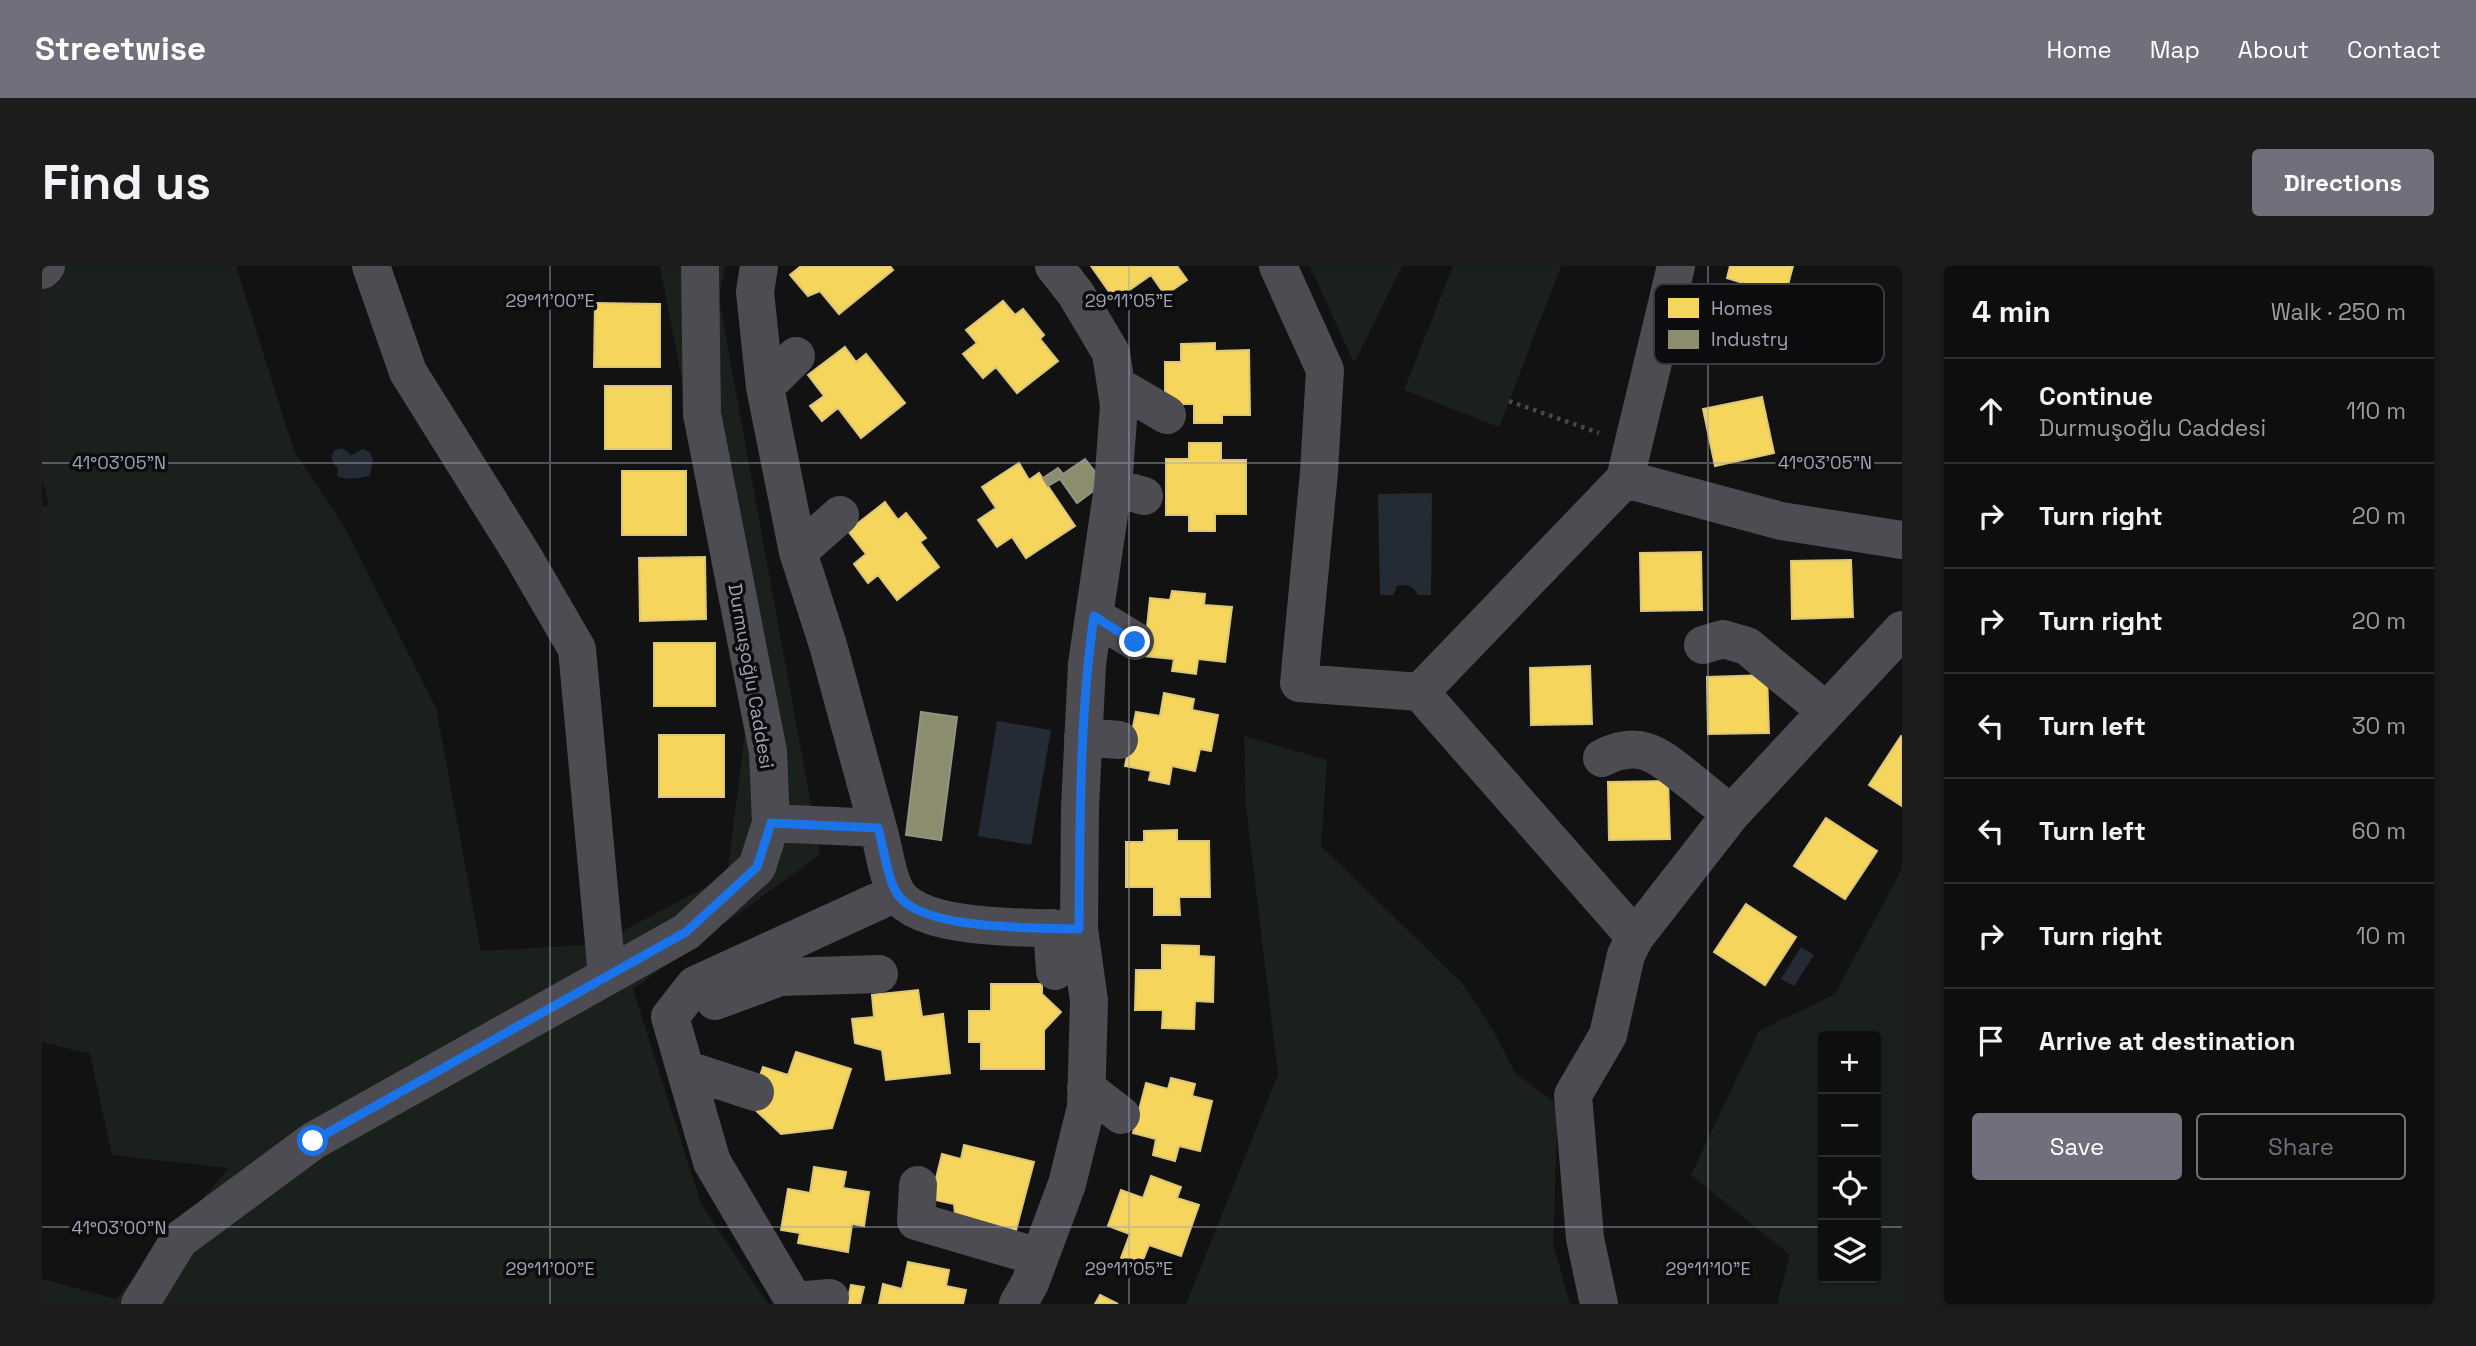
<!DOCTYPE html>
<html lang="en">
<head>
<meta charset="utf-8">
<style>
	body { margin:0; font-family:"Space Grotesk",sans-serif; background:#1c1c1c; color:#f1f3f6 }
	.controls { position:absolute; right:21px; bottom:21px; display:grid; overflow:hidden; border-radius:7px; box-shadow:0 2px 5px #0004 }
	.controls button { width:63px; height:63px; display:grid; place-items:center; padding:0; border:0; border-bottom:2px solid #2e2e2e; background:#0e0e0e; color:#f1f3f6; font:35px sans-serif }
	.stop { position:absolute; width:21px; height:21px; margin:-16px; border:5px solid #1a73e8; border-radius:50%; background:#fff }
	.stop.end { background:#1a73e8; border-color:#fff; box-shadow:0 2px 7px #0008 }
	.list { margin:0; padding:0; list-style:none }
	h2 { display:flex; justify-content:space-between; align-items:center; height:91px; margin:0; padding:0 28px; font-size:30px }
	h2 small { font-size:23px; font-weight:400; color:#9b9c9e }
	.list li { display:grid; grid-template-columns:46px 1fr auto; gap:21px; align-items:center; box-sizing:border-box; height:105px; padding:0 28px; border-top:2px solid #2e2e2e }
	.list b { display:block; font-size:26px; white-space:nowrap }
	.list p { margin:0; font-size:23px; white-space:nowrap; color:#9b9c9e }
	.list em { font-size:23px; font-style:normal; color:#9b9c9e }
	.actions { display:flex; gap:14px; padding:21px 28px }
	.actions a { flex:1; padding:16px 0; border:2px solid #6f707c; border-radius:7px; text-align:center; font-size:24px; color:#6f707c }
	.actions .main { background:#6f707c; color:#fff }
	.icon { flex:none; width:38px; height:38px; fill:none; stroke:currentColor; stroke-width:2; stroke-linecap:round; stroke-linejoin:round }
	.map { position:relative; flex:none; width:1860px; height:1038px; overflow:hidden; border-radius:7px }
	header { display:flex; align-items:center; gap:42px; box-sizing:border-box; height:98px; padding:0 35px; background:#6f707c; color:#fff }
	header strong { font-size:33px }
	nav { display:flex; gap:38px; margin-inline-start:auto; font-size:24px }
	.intro { display:flex; align-items:center; justify-content:space-between; box-sizing:border-box; height:168px; padding:0 42px }
	h1 { margin:0; font-size:49px }
	.button { padding:18px 32px; border-radius:7px; background:#6f707c; color:#fff; font-size:24px; font-weight:700 }
	main { display:flex; gap:42px; padding:0 42px }
	aside { flex:1; background:#0e0e0e; border-radius:7px; box-shadow:0 2px 5px #0004 }
	.map>svg:first-child { display:block }
	.green { fill:#1a211c; fill-rule:evenodd }
	.water { fill:#242b34 }
	.homes { fill:#f6d55c; stroke:#dcc677; stroke-width:2 }
	.industry { fill:#8c8c6e; stroke:#929383; stroke-width:2 }
	.lines { fill:none; stroke-linecap:round; stroke-linejoin:round }
	.path { stroke:#47484d; stroke-width:4.5; stroke-dasharray:3.5 5; stroke-linecap:butt }
	.minor { stroke:#4c4c52; stroke-width:38 }
	.route { stroke:#1a73e8; stroke-width:9 }
	.ticks { fill:none; stroke:#a1a3b5; stroke-width:2; stroke-opacity:0.45 }
	.labels { text-anchor:middle; dominant-baseline:central; stroke-width:7; stroke-linejoin:round; paint-order:stroke }
	.street-label { font-size:19px; fill:#a1a3b5; stroke:#0c0c0e }
	.key { fill:#0c0c0e; stroke:#393940; stroke-width:2 }
	.key-label { font-size:19px; fill:#a1a3b5 }
	.ticks-label { font-size:18px; text-anchor:middle; fill:#a1a3b5; stroke:#0c0c0e; stroke-width:7; stroke-linejoin:round; paint-order:stroke }
</style>
</head>
<body>
<header>
<strong>Streetwise</strong>
<nav><a>Home</a><a>Map</a><a>About</a><a>Contact</a></nav>
</header>
<div class="intro"><h1>Find us</h1><a class="button">Directions</a></div>
<main>
<div class="map">
<svg width="1860" height="1038" viewBox="0 0 1860 1038">
	<rect width="100%" height="100%" fill="#121212"/>
	<path class="green" d="M0,0H194L252,185L304,264L394,442L439,685L556,678L685,610L705,451L618,0H683L677,33L778,589L591,723L659,938L726,1038H0V1013L74,1033L187,902L70,889L48,788L0,776V241L7,239L0,214Z
		M1268,0H1360L1312,97Z
		M1411,0H1519L1457,161L1362,124Z
		M1202,470L1285,494L1279,580L1420,717L1452,766L1473,807L1516,839L1511,977L1528,1038H1144L1236,808L1204,541Z
		M1860,603V1038H1735L1748,989L1649,909L1717,765L1793,728ZM1781,770H1834V1012H1781Z"/>
	<path class="water" d="M300,182L309,189L321,183L328,187L331,194L328,209C319,213 304,214 295,210L296,202C289,196 288,191 293,184Z
		M1390,227L1389,329H1376C1372,320 1364,317 1355,320L1351,329H1338L1336,228Z
		M955,455L1009,464L989,579L936,570Z
		M1759,681L1772,689L1752,720L1739,713Z"/>
	<path class="homes" d="M759,0H848L851,4L797,48L778,25L766,30L748,9Z
		M1049,0H1135L1145,14L1123,29L1109,9L1073,34Z
		M1688,0H1751L1743,30L1685,12Z
		M961,35L973,49L981,43L1002,69L998,73L1016,95L975,127L954,101L941,112L921,88L935,77L924,64Z
		M553,37L618,38V101H552Z
		M1173,77V85L1207,84L1208,149H1180V157H1152V138H1123V96H1139V78Z
		M803,81L814,96L824,88L863,137L819,172L796,142L780,155L768,140L782,130L766,109Z
		M563,120H629V183H563Z
		M1720,131L1732,187L1673,200L1661,143Z
		M1147,177H1179V194H1204V248H1173V265H1147V249H1124V193H1147Z
		M977,197L987,214L997,207L1033,260L984,292L970,271L955,281L936,254L954,242L940,221Z
		M580,205H644V269H580Z
		M843,236L856,254L864,247L884,272L878,276L897,301L855,334L836,309L826,317L812,298L824,288L806,265Z
		M1659,286L1660,344L1599,345L1598,287Z
		M663,291L664,353L598,355L597,292Z
		M1809,294L1811,351L1750,353L1749,295Z
		M1130,325L1163,328L1162,339L1190,341L1183,396L1156,393L1154,408L1130,405L1132,393L1102,390L1108,332L1128,334Z
		M612,377H673V440H612Z
		M1548,400L1550,458L1489,459L1488,402Z
		M1725,409L1727,467L1666,468L1665,411Z
		M1122,427L1152,433L1150,444L1176,449L1169,485L1158,483L1153,505L1130,500L1127,518L1107,514L1109,505L1083,500L1094,446L1118,450Z
		M617,469H682V531H617Z
		M1859,470L1860,471V540L1827,519Z
		M1626,515L1628,573L1567,574L1566,516Z
		M1784,552L1835,585L1803,633L1752,600Z
		M1135,564V575H1167L1168,631H1137L1138,649H1112V621H1084V576H1102V565Z
		M1704,638L1754,671L1723,719L1672,686Z
		M1120,679L1157,680V690L1172,691L1171,736L1153,735L1152,763L1120,762L1121,744H1093L1094,704H1120Z
		M949,718H1000V728L1019,746L1002,764V803H939V776H927V745H949Z
		M876,724L880,751L901,748L908,807L844,814L840,784L813,777L810,753L832,751L830,729Z
		M754,786L809,803L790,862L739,868L708,839L721,801L746,809Z
		M1129,812L1153,818L1150,830L1170,835L1158,885L1137,880L1133,895L1111,889L1114,873L1091,867L1104,817L1126,823Z
		M922,879L992,896L972,972L914,958L912,938L889,933L900,888L919,893Z
		M772,901L804,906L801,922L827,926L822,960L810,958L806,986L756,977L758,967L739,964L746,923L768,927Z
		M1109,910L1139,921L1135,932L1157,939L1139,990L1107,979L1099,999L1079,992L1088,968L1066,960L1079,924L1101,932Z
		M866,996L907,1004L904,1020L924,1024L921,1038H837L841,1018L860,1023Z
		M809,1019L822,1021L818,1038H805Z
		M1058,1029L1076,1038H1053Z"/>
	<path class="industry" d="M1043,193L1062,217L1035,237L1018,213L1006,220L1001,212L1016,202L1021,208Z
		M879,446L915,451L899,574L864,569Z"/>
	<g class="lines">
		<path class="path" d="M1467,135L1557,167"/>
		<path class="minor" d="M329,0L366,106L481,290L535,383L565,710
			M717,0L713,26L723,121L756,286L786,379L836,562L729,557
			M1236,0L1283,104L1277,206L1257,417L1378,426L1583,213L1634,0
			M0,4L4,0
			M1074,119L1125,149
			M723,121L754,90
			M1583,213L1739,255L1860,274
			M1071,221L1102,230
			M756,286L798,249
			M1052,350L1093,375
			M1661,379L1681,373L1705,380L1784,445
			M1378,426L1593,671
			M1041,471L1077,474
			M1560,492C1598,472 1617,490 1647,514C1661,525 1675,537 1689,548
			M836,562C842,582 844,606 853,624C872,667 996,661 1037,663L1038,542L1045,398L1071,221L1077,139L1069,87L1034,28L1012,0
			M1010,662L1013,705
			M673,735L738,711L837,708
			M643,803L713,826
			M1044,822L1079,849
			M876,919L874,955L997,991
			M752,1035L788,1032
			M98,1038L137,974L271,875L644,666L715,601L729,557L726,486L660,148L658,0
			M754,1038L670,896L628,751L653,719L854,627
			M976,1038L988,1017L1025,918L1044,841L1047,735L1037,663
			M1557,1038L1543,972L1531,829L1566,769L1584,689L1593,671L1689,548L1860,364"/>
	</g>
	<g class="lines">
		<path class="route" d="M271,875L644,666L715,601L729,557L836,562C842,582 844,606 853,624C872,666 996,661 1037,663C1038,559 1037,454 1052,350L1093,376"/>
	</g>
	<path class="ticks" d="M508,0V1038M1087,0V1038M1666,0V1038M0,197H1860M0,961H1781M1834,961H1860"/>
	<g class="labels">
		<g class="street-label">
			<text transform="translate(709 410) rotate(80)">Durmuşoğlu Caddesi</text>
		</g>
	</g>
	<rect x="1612" y="18" width="230" height="80" rx="10" class="key"/>
	<rect x="1626" y="32" width="31" height="20" fill="#f6d55c"/>
	<rect x="1626" y="64" width="31" height="19" fill="#8c8c6e"/>
	<g class="key-label">
		<text x="1669" y="49">Homes</text>
		<text x="1669" y="80">Industry</text>
	</g>
	<g class="ticks-label">
		<text x="508" y="41">29°11'00"E</text>
		<text x="1087" y="41">29°11'05"E</text>
		<text x="77" y="203">41°03'05"N</text>
		<text x="1783" y="203">41°03'05"N</text>
		<text x="77" y="968">41°03'00"N</text>
		<text x="508" y="1009">29°11'00"E</text>
		<text x="1087" y="1009">29°11'05"E</text>
		<text x="1666" y="1009">29°11'10"E</text>
	</g>
</svg>
<div class="controls">
<button>+</button>
<button>−</button>
<button><svg class="icon" aria-label="locate" viewBox="0 0 24 24"><circle cx="12" cy="12" r="6"/><path d="M12 2v4M12 18v4M2 12h4M18 12h4"/></svg></button>
<button><svg class="icon" aria-label="layers" viewBox="0 0 24 24"><path d="M12 4l9 5-9 5-9-5zM3 14l9 5 9-5"/></svg></button>
</div>
<div class="stop" style="left:271px;top:875px"></div>
<div class="stop end" style="left:1093px;top:376px"></div>
</div>
<aside>
<h2>4 min<small>Walk · 250 m</small></h2>
<ul class="list">
<li><svg class="icon" aria-label="ahead" viewBox="0 0 24 24"><path d="M12 20V5M6 11l6-6 6 6"/></svg><div><b>Continue</b><p>Durmuşoğlu Caddesi</p></div><em>110 m</em></li>
<li><svg class="icon" aria-label="right" viewBox="0 0 24 24"><path d="M7 20v-9h11M14 6l5 5-5 5"/></svg><div><b>Turn right</b></div><em>20 m</em></li>
<li><svg class="icon" aria-label="right" viewBox="0 0 24 24"><path d="M7 20v-9h11M14 6l5 5-5 5"/></svg><div><b>Turn right</b></div><em>20 m</em></li>
<li><svg class="icon" aria-label="left" viewBox="0 0 24 24"><path d="M17 20v-9H6M10 6l-5 5 5 5"/></svg><div><b>Turn left</b></div><em>30 m</em></li>
<li><svg class="icon" aria-label="left" viewBox="0 0 24 24"><path d="M17 20v-9H6M10 6l-5 5 5 5"/></svg><div><b>Turn left</b></div><em>60 m</em></li>
<li><svg class="icon" aria-label="right" viewBox="0 0 24 24"><path d="M7 20v-9h11M14 6l5 5-5 5"/></svg><div><b>Turn right</b></div><em>10 m</em></li>
<li><svg class="icon" aria-label="arrive" viewBox="0 0 24 24"><path d="M6 21V4h12l-3 4 3 4H6"/></svg><div><b>Arrive at destination</b></div></li>
</ul>
<div class="actions"><a class="main">Save</a><a>Share</a></div>
</aside>
</main>
</body>
</html>
